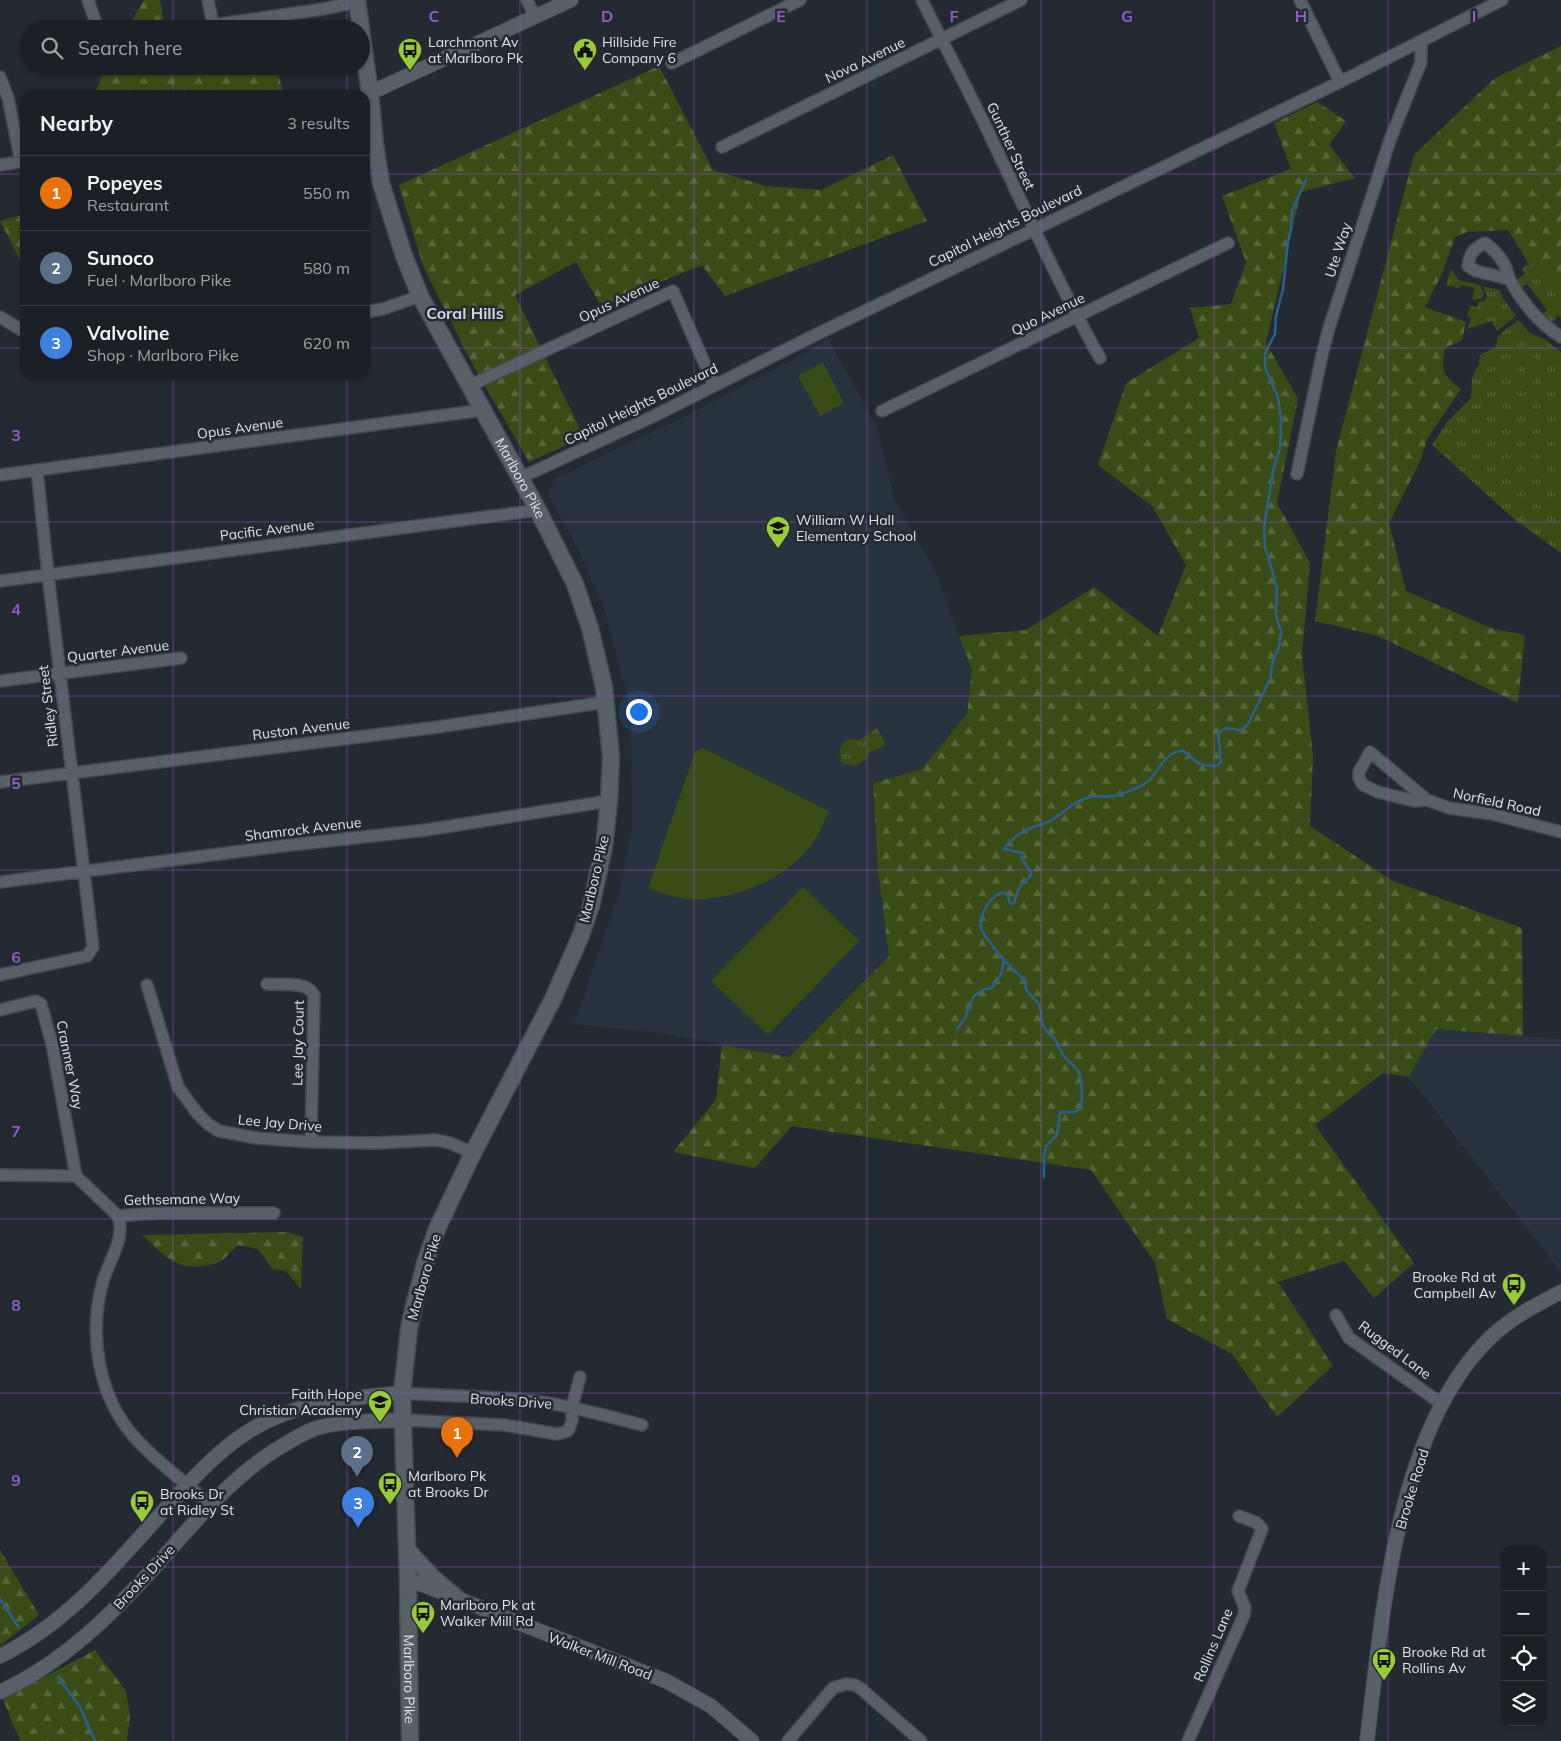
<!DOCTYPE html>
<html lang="en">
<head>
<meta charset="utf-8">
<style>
	body { margin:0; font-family:Mulish,sans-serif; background:#272d32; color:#f1f3f6 }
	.controls { position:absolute; right:15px; bottom:15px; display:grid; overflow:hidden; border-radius:10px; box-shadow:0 1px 4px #0004 }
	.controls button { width:45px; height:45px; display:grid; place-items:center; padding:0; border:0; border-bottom:1px solid #383e42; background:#1a2025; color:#f1f3f6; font:25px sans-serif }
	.you { position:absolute; left:638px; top:711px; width:18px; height:18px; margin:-12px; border:4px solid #fff; border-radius:50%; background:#1a73e8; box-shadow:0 0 0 8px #1a73e833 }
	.badge { display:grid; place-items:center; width:32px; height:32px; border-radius:50%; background:#b45309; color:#fff; font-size:16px; font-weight:700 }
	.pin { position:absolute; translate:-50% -41px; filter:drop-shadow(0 1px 2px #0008) }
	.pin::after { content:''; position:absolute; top:26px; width:18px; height:15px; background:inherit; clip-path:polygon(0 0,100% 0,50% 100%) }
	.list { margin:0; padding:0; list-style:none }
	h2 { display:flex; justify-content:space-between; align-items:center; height:65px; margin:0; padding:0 20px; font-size:21px }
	h2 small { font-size:16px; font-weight:400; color:#9fa3a7 }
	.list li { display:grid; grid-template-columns:32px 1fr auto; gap:15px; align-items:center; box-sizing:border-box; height:75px; padding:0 20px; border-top:1px solid #383e42 }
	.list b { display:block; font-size:19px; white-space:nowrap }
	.list p { margin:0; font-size:16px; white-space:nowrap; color:#9fa3a7 }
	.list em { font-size:16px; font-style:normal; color:#9fa3a7 }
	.icon { flex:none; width:28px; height:28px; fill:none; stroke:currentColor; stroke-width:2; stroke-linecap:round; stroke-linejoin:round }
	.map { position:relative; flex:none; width:1561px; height:1741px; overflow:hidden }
	.search { position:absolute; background:#1a2025; box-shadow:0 1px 4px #0004; left:20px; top:20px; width:350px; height:55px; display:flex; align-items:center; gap:12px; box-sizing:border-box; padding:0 18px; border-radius:28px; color:#9fa3a7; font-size:19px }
	.panel { position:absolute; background:#1a2025; box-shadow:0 1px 4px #0004; left:20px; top:90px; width:350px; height:290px; border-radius:15px }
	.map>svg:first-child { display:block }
	.built { fill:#28333f }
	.grass { fill:url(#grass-tufts) }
	.forest { fill:url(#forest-firs) }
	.pitch { fill:#394c16 }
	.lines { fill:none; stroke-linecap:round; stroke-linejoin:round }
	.stream { stroke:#295f91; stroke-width:2.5 }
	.minor-casing { stroke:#43484f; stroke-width:14 }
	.tertiary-casing { stroke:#43484f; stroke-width:16 }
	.secondary-casing { stroke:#43484f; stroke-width:19 }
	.minor { stroke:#575f67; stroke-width:11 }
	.tertiary { stroke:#575f67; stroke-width:14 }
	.secondary { stroke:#575f67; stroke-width:16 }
	.grid { fill:none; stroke:#945ac9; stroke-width:1; stroke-opacity:0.55 }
	.labels { text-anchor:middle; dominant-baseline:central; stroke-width:5; stroke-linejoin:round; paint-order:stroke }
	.poi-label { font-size:14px; fill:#dee3e7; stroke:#232a31; text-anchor:start }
	.street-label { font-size:14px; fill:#dee3e7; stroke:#232a31 }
	.quarter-label { font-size:16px; font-weight:bold; fill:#cfd8e1; stroke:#232a31 }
	.grid-label { font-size:16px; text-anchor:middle; font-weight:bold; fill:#945ac9; stroke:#232a31; stroke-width:5; stroke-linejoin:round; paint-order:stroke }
</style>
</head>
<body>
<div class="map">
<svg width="1561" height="1741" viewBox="0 0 1561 1741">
	<defs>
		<pattern id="grass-tufts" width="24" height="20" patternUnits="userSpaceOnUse" patternTransform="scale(1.25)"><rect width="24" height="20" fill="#394c16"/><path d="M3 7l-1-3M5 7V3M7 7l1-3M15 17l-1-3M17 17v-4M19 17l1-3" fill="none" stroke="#556638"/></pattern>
		<pattern id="forest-firs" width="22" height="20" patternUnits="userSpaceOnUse" patternTransform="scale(1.25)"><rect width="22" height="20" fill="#394c16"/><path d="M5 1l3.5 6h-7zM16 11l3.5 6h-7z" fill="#556638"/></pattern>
	</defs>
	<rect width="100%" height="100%" fill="#232a31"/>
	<path class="built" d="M827,336L878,429L894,498L936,573L972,670L967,714L922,769L873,783L878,871L889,956L789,1057L660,1033L574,1024L621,888L632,825L631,722L625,686L603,605L575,543L549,496L554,479L679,419L814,349Z
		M1436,1029L1561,1039V1272L1409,1077Z"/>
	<path class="grass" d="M1529,264L1561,282V318L1557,315L1553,322L1542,315L1547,310L1527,284L1521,288L1516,281L1525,273L1522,268Z
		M1451,269L1459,280L1480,285L1484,294L1482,299H1477L1476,300L1472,299L1474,288L1460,285L1459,288L1446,285Z
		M1482,286L1499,290L1502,297L1516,316L1497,331L1492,321L1467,329L1471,318L1467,316L1470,306L1477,307L1478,302C1492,302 1486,292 1482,286Z
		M1518,320L1530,333L1544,339L1561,352V553L1514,519L1432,445L1447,422L1471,398L1472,378L1479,364L1480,355C1491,348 1497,351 1498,336Z
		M877,728L886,745L868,754L867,759L854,766L842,763L839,752L843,742L850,739L859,740Z"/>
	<path class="forest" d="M144,0H160L165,29H127Z
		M1561,46V283L1529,264L1508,230L1467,232L1455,237L1442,274L1425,307L1466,322L1462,340L1445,348C1441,371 1442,375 1461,389L1427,439L1421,459L1389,523L1406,591L1493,629L1525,635L1518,703L1378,636L1315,621L1336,451L1414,155L1495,78Z
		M106,66H276L284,95H94Z
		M659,66L713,170L766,186L821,190L893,155L927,221L725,296L702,265L601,306L576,262L515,295L584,437L529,462L473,365L423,266L399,185Z
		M1317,102L1346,121L1329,145L1355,178L1301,192L1266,343L1298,399L1277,503L1310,563L1302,655L1313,756L1310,826L1393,881L1522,928L1523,1036L1436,1029L1409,1077L1383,1073L1315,1125L1414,1263L1374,1298L1344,1261L1278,1282L1333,1366L1277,1417L1232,1354L1167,1319L1155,1263L1091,1170L792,1126L755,1168L673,1152L716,1100L722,1045L789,1057L889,956L878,871L873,783L922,769L967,714L972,670L959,636L1026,630L1094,587L1158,636L1186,565L1152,506L1098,465L1126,383L1199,338L1190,308L1231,304L1246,262L1222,196L1291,169L1274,123Z
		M25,214V264H22L0,221Z
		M287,1232L303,1237L301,1289L286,1271L272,1269L258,1249L238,1245C232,1249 227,1257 221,1261C215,1264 209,1265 202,1266C173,1270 162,1252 142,1235Z
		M0,1550L39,1615L1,1645L0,1643Z
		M95,1650L126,1691L130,1716L127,1741H21L13,1725L3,1699Z"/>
	<path class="pitch" d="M823,363L844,403L820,416L798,376Z
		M703,748L829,811C825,819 822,827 818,835C795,876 734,902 689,899C674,898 662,893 648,888L695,752Z
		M803,887L859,941L768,1035L711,981Z"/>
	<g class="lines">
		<path class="stream" d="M957,1029L965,1018L974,996L983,990L991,988L996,983L1002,972L1004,959
			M1044,1177V1156L1046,1146L1056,1136L1058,1130L1060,1112H1075L1081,1108C1082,1100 1083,1077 1078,1071C1074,1065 1067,1061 1063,1055C1059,1049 1058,1043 1054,1038C1050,1034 1046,1032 1044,1027C1040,1020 1042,1012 1039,1005C1036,999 1030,996 1027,991C1025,987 1026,983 1024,980C1021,975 1016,973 1013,970C1007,964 982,934 981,928C979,914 992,890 1008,893L1009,902L1012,904L1014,903C1017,892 1019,884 1029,878L1031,872L1024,862L1022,853L1004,849C1009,841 1022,831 1031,828C1038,825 1046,824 1052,820C1067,811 1072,801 1091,797C1098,795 1106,798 1114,796C1122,794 1131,790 1139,787C1158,780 1162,749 1184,751C1195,762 1200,766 1216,766L1221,762L1218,734L1225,728L1240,730L1247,726L1270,679L1273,661L1279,647L1281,631L1276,616L1277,588L1265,547L1264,527L1273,471L1280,448L1281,418L1278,397L1265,368V353L1275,334L1276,316L1283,289L1288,242L1291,229L1292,211L1306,180
			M0,1599L19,1628
			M58,1677L80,1707L95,1741"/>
		<defs>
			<path id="minor" d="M88,0L98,29
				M208,0L213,25L323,9L357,2
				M527,0L535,17
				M922,0C945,47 970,93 992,140C1027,213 1060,287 1100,358
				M1300,0L1340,82
				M672,63L800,0
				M0,77L8,98L21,162
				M722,147L1021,0
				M0,165L25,161
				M1509,279L1476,271L1468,266C1469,254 1474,248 1485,243C1493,249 1501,257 1505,266C1507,270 1508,276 1510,280C1523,304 1539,323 1561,337
				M365,312L383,309L420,296
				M0,317L25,332
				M469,386L673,291L714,385
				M882,411L1228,243
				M1297,474L1322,355L1329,328L1390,140L1421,62V41
				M0,475L483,410
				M520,478L654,416L809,338L1340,82L1502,0
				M0,581L538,510
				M0,681L181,658
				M0,782L438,727L606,702
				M1427,800L1370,752L1359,772V778L1363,785L1378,792L1414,801L1427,800L1449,808L1492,814L1561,832
				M0,882L282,846L426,830L609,801
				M0,975L87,956L93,947L48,575L37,470
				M267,984C281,985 308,981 314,995L311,1142
				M147,985L178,1087L197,1113L208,1124L219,1131L257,1138L311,1142L375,1143L436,1140L450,1143L473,1153
				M0,1010L36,1001L41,1004L52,1044L76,1176
				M0,1175L76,1176
				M76,1176L118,1216L156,1213H274
				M118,1216C126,1237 109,1261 103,1281C88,1335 98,1397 136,1439C158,1463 186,1483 211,1505
				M1336,1315L1349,1338L1442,1404
				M402,1393C443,1396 485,1396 525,1400C565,1404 603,1415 642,1425
				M404,1420L504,1425L557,1434L568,1431L572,1421V1407L580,1377
				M788,1741L833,1688L846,1684L855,1685L860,1688L921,1741
				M1188,1741L1244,1615L1245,1608L1238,1591L1262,1529L1257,1523L1239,1516"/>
			<path id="tertiary" d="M370,93L571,0
				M408,1579L666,1681L711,1706L752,1741
				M0,1656C69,1622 116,1564 166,1508C190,1482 215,1453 246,1433C292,1402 349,1398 402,1393
				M0,1692C53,1668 98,1628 137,1586C184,1537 226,1477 287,1443C296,1438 306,1431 317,1428C345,1420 375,1422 404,1420
				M1367,1741C1382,1617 1396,1427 1491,1337C1512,1317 1536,1305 1561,1292"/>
			<g id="secondary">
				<path d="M357,0L361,29"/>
				<path id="s1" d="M361,30L370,93L375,145L381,183L403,253L420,296L538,510L575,584L590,628L604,687L611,757L609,801L604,847L591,906L581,935L553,999L473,1153L437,1229L426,1260L414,1306L409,1329L402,1393L408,1579L410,1741"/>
				<path d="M407,1550L433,1578L459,1600"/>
			</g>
		</defs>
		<use href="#minor" class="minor-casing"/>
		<use href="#tertiary" class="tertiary-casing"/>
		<use href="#secondary" class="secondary-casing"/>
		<use href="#minor" class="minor"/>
		<use href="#tertiary" class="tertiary"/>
		<use href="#secondary" class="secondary"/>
	</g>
	<path class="grid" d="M173,0V29M347,0V29M520,0V1741M694,0V1741M867,0V1741M1041,0V1741M1214,0V1741M1388,0V1741M173,66V95M347,66V95M0,174H25M365,174H1561M0,348H25M365,348H1561M173,375V1741M347,375V1741M0,522H1561M0,696H1561M0,870H1561M0,1045H1561M0,1219H1561M0,1393H1561M0,1567H1505M1542,1567H1561"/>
	<defs>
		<symbol id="bus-pin" viewBox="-11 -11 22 30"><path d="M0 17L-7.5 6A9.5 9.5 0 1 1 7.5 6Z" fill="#99cb36" stroke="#232a31"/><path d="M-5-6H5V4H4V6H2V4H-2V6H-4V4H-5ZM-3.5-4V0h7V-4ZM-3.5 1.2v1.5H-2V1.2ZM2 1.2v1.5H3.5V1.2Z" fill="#111"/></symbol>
		<symbol id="civic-pin" viewBox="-11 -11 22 30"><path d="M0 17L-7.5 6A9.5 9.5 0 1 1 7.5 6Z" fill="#99cb36" stroke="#232a31"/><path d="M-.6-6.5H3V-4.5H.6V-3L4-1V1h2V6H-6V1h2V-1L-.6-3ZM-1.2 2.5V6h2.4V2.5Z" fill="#111"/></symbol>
		<symbol id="school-pin" viewBox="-11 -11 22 30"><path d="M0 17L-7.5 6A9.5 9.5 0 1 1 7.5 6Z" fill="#99cb36" stroke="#232a31"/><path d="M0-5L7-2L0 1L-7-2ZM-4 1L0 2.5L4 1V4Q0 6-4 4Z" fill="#111"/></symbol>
	</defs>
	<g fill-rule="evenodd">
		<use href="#bus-pin" x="396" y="36" width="28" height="38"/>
		<use href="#civic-pin" x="571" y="36" width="28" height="38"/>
		<use href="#school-pin" x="764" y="514" width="28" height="38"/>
		<use href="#bus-pin" x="1500" y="1271" width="28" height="38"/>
		<use href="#school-pin" x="366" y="1388" width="28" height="38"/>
		<use href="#bus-pin" x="376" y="1470" width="28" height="38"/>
		<use href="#bus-pin" x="128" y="1488" width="28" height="38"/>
		<use href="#bus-pin" x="409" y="1599" width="28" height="38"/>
		<use href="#bus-pin" x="1370" y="1646" width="28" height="38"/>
	</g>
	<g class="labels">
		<g class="poi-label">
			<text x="428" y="42">Larchmont Av<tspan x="428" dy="16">at Marlboro Pk</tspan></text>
			<text x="602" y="42">Hillside Fire<tspan x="602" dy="16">Company 6</tspan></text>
			<text x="796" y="520">William W Hall<tspan x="796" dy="16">Elementary School</tspan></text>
			<text x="1496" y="1277" text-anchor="end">Brooke Rd at<tspan x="1496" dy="16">Campbell Av</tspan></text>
			<text x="362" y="1394" text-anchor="end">Faith Hope<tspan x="362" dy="16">Christian Academy</tspan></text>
			<text x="408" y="1476">Marlboro Pk<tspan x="408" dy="16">at Brooks Dr</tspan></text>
			<text x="160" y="1494">Brooks Dr<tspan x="160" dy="16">at Ridley St</tspan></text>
			<text x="440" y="1605">Marlboro Pk at<tspan x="440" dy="16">Walker Mill Rd</tspan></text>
			<text x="1402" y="1652">Brooke Rd at<tspan x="1402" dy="16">Rollins Av</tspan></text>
		</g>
		<g class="street-label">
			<text transform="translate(865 60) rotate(-26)">Nova Avenue</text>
			<text transform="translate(1011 146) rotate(65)">Gunther Street</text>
			<text transform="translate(1005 226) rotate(-26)">Capitol Heights Boulevard</text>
			<text transform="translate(1338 250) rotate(-72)">Ute Way</text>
			<text transform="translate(619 300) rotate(-25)">Opus Avenue</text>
			<text transform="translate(1048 314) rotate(-26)">Quo Avenue</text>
			<text transform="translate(641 404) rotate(-26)">Capitol Heights Boulevard</text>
			<text transform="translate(240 428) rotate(-8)">Opus Avenue</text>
			<text stroke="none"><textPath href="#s1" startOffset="482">Marlboro Pike</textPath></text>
			<text transform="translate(267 530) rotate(-7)">Pacific Avenue</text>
			<text transform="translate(118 651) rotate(-7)">Quarter Avenue</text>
			<text transform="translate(48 706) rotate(-97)">Ridley Street</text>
			<text transform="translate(301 729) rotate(-7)">Ruston Avenue</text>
			<text transform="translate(1497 802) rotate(12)">Norfield Road</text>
			<text transform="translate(303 829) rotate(-7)">Shamrock Avenue</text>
			<text transform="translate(594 879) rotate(-77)">Marlboro Pike</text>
			<text transform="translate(298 1043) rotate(-89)">Lee Jay Court</text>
			<text transform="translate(70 1065) rotate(79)">Cranmer Way</text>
			<text transform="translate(280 1123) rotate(5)">Lee Jay Drive</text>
			<text transform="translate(182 1199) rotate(-1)">Gethsemane Way</text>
			<text transform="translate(424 1277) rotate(-74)">Marlboro Pike</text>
			<text transform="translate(1395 1350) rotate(37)">Rugged Lane</text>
			<text transform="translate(511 1401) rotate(4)">Brooks Drive</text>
			<text transform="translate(1412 1489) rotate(-73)">Brooke Road</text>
			<text transform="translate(144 1577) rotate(-47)">Brooks Drive</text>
			<text transform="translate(1213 1645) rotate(-67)">Rollins Lane</text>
			<text transform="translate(600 1656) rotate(21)">Walker Mill Road</text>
			<text stroke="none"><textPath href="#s1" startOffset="1742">Marlboro Pike</textPath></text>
		</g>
		<g class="quarter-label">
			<text x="465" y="313">Coral Hills</text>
		</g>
	</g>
	<g class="grid-label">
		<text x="434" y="22">C</text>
		<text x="607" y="22">D</text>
		<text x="781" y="22">E</text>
		<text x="954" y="22">F</text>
		<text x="1127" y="22">G</text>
		<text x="1301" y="22">H</text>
		<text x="1474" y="22">I</text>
		<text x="16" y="441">3</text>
		<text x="16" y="615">4</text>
		<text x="16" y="789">5</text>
		<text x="16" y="963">6</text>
		<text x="16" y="1137">7</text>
		<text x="16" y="1311">8</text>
		<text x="16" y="1486">9</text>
	</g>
</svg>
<div class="controls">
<button>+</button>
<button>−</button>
<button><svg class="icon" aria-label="locate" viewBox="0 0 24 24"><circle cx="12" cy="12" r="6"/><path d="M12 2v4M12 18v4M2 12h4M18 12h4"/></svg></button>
<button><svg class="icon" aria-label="layers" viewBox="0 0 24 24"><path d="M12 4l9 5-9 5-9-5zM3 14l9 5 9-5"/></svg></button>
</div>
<div class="you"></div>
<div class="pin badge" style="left:457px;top:1458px;background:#e8710a">1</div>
<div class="pin badge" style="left:357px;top:1477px;background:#5c6f8a">2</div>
<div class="pin badge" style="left:358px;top:1528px;background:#3f7fe0">3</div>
<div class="search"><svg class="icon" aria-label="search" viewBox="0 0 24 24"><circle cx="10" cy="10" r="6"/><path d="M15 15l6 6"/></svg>Search here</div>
<section class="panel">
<h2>Nearby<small>3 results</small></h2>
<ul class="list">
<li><span class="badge" style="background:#e8710a">1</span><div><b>Popeyes</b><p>Restaurant</p></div><em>550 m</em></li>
<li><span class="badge" style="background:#5c6f8a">2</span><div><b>Sunoco</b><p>Fuel · Marlboro Pike</p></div><em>580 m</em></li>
<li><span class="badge" style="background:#3f7fe0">3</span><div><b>Valvoline</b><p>Shop · Marlboro Pike</p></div><em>620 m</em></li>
</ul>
</section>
</div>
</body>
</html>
